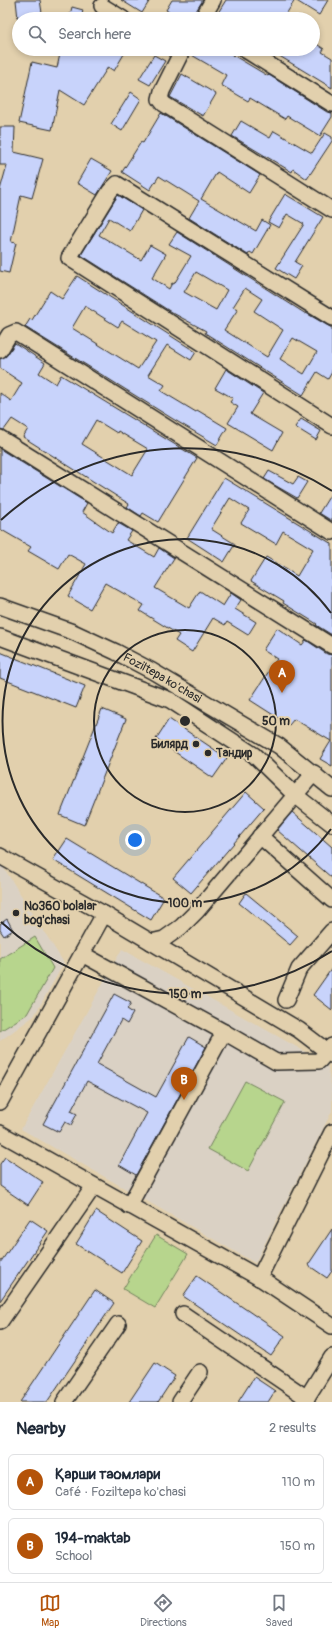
<!DOCTYPE html>
<html lang="en">
<head>
<meta charset="utf-8">
<style>
	body { margin:0; font-family:Pangolin,sans-serif; background:#f6f6f7; color:#1f2937 }
	.you { position:absolute; left:135px; top:840px; width:14px; height:14px; margin:-10px; border:3px solid #fff; border-radius:50%; background:#1a73e8; box-shadow:0 0 0 6px #1a73e833 }
	.badge { display:grid; place-items:center; width:26px; height:26px; border-radius:50%; background:#b45309; color:#fff; font-size:13px; font-weight:700 }
	.pin { position:absolute; translate:-50% -33px; filter:drop-shadow(0 1px 2px #0008) }
	.pin::after { content:''; position:absolute; top:21px; width:14px; height:12px; background:inherit; clip-path:polygon(0 0,100% 0,50% 100%) }
	.list { margin:0; padding:0; list-style:none }
	h2 { display:flex; justify-content:space-between; align-items:center; height:52px; margin:0; padding:0 16px; font-size:17px }
	h2 small { font-size:13px; font-weight:400; color:#747a83 }
	.list li { display:grid; grid-template-columns:26px 1fr auto; gap:12px; align-items:center; box-sizing:border-box; height:56px; margin:0 8px 8px; padding:0 8px; border:1px solid #e0e1e3; border-radius:6px }
	.list b { display:block; font-size:15px; white-space:nowrap }
	.list p { margin:0; font-size:13px; white-space:nowrap; color:#747a83 }
	.list em { font-size:13px; font-style:normal; color:#747a83 }
	.icon { flex:none; width:22px; height:22px; fill:none; stroke:currentColor; stroke-width:2; stroke-linecap:round; stroke-linejoin:round }
	.map { position:relative; flex:none; width:332px; height:1402px; overflow:hidden }
	.search { position:absolute; background:#fff; box-shadow:0 2px 6px #0003; left:12px; right:12px; top:12px; height:44px; display:flex; align-items:center; gap:10px; box-sizing:border-box; padding:0 14px; border-radius:22px; color:#747a83; font-size:15px }
	.sheet { height:180px; background:#fff }
	nav { display:flex; justify-content:space-around; align-items:center; box-sizing:border-box; height:56px; border-top:1px solid #e0e1e3; background:#fff; font-size:11px; color:#747a83 }
	nav a { display:grid; justify-items:center; gap:2px }
	nav .on { color:#b45309 }
	.map>svg:first-child { display:block }
	.built { fill:#dad1c4 }
	.green { fill:#b7d58d; stroke:#71805c }
	.building { fill:#c8d3fb; stroke:#2b2b2b; fill-rule:evenodd }
	.lines { fill:none; stroke-linecap:round; stroke-linejoin:round }
	.minor-casing { stroke:#2b2b2b; stroke-width:18 }
	.minor { stroke:#e2d0ad; stroke-width:15 }
	.ring { fill:none; stroke:#2b2b2b; stroke-width:2 }
	.poi-dot { fill:#2b2b2b; stroke:#e2d0ad; stroke-width:1.5 }
	.labels { text-anchor:middle; dominant-baseline:central; stroke-width:3.5; stroke-linejoin:round; paint-order:stroke }
	.street-label { font-size:12px; fill:#2b2b2b; stroke:#e2d0ad }
	.poi-label { font-size:12px; font-weight:bold; fill:#2b2b2b; stroke:#e2d0ad; text-anchor:start }
	.centre { fill:#2b2b2b; stroke:#e2d0ad; stroke-width:2 }
	.ring-label { font-size:12px; text-anchor:middle; font-weight:bold; fill:#2b2b2b; stroke:#e2d0ad; stroke-width:3.5; stroke-linejoin:round; paint-order:stroke }
</style>
</head>
<body>
<div class="map">
<svg width="332" height="1402" viewBox="0 0 332 1402">
	<rect width="100%" height="100%" fill="#e2d0ad"/>
	<filter id="ink" filterUnits="userSpaceOnUse"><feTurbulence type="fractalNoise" baseFrequency=".025" numOctaves="2"/><feDisplacementMap in="SourceGraphic" scale="8" xChannelSelector="R" yChannelSelector="G"/><feConvolveMatrix kernelMatrix="1 2 1 2 8 2 1 2 1" color-interpolation-filters="sRGB"/></filter>
	<g filter="url(#ink)">
		<path class="built" d="M0,862L64,963L34,1016L0,1041Z
			M122,949L327,1064L332,1089V1111L255,1263L21,1129Z"/>
		<path class="green" d="M35,937L53,968L27,1014L0,1031V959Z
			M245,1081L285,1102L248,1171L208,1149Z
			M156,1235L188,1254L155,1308L123,1289Z"/>
		<path class="building" d="M16,0H40L43,19H18Z
			M121,0H150L142,13Z
			M172,0H203L191,19H180L166,10Z
			M226,0H295L283,19H222L216,16Z
			M295,0H328L319,15Z
			M72,7L83,10L81,19H69Z
			M315,43L324,49L322,52L332,58V88L268,49H313Z
			M61,49H127L114,71L108,67L84,105L60,90L52,130L19,123L32,62L57,68Z
			M192,49H234L231,54L268,76L269,75L327,112L332,113V117L320,136L287,116L285,119L250,98L248,101L221,85L226,75L190,54Z
			M154,55L165,61L150,85L139,79Z
			M182,74L216,94L203,116L170,97Z
			M131,92L141,99L122,131L111,124Z
			M161,113L260,175L249,193L217,172L201,199L256,231L262,220L270,225L253,254L250,252L248,255L189,218L199,201L159,176L150,190L122,172L141,142L143,143Z
			M241,121L270,138L274,131L312,153L325,133L332,137V141L307,179L293,169L292,172L232,136Z
			M0,127H15L14,152L43,159L32,198L21,195L11,242L16,243L9,273L0,271V190L7,165H0Z
			M91,159L112,171L97,195L77,183Z
			M285,194L323,217L295,262L302,266L294,279L276,268L304,224L287,214L279,228L268,222Z
			M118,195L142,210L130,231L109,218L99,235L141,260L150,245L166,254L152,278L169,289L172,283L174,284L191,256L169,244L177,232L306,314V313L332,328V372L328,379L317,372L303,395L205,333L206,331L171,312L81,255ZM196,272L227,290L216,310L184,292ZM245,288L262,299L254,311L283,330L267,357L224,330L238,309L233,307ZM293,338L317,352L304,374L280,359Z
			M77,276L196,352L191,360L167,345L148,375L165,385L161,391L196,412L197,410L227,428L217,445L173,419L25,327L30,319L32,320L50,291L62,299ZM85,306L118,327L122,321L156,342L138,369L72,328Z
			M15,343L45,363L39,373L56,384L61,375L197,458L158,522L143,513L141,516L127,507L129,504L23,437L28,429L12,419L4,430L0,429V393L11,401L22,383L0,368V359L7,355ZM96,420L117,433L118,431L148,449L132,475L82,444Z
			M226,369L263,393L250,414L282,433L273,450L228,423L238,407L230,402L233,398L215,388Z
			M301,419L321,431L316,440L295,427Z
			M0,449L87,503L82,512L112,533L118,523L132,531L126,540L154,557L159,548L174,558L155,588L189,608L200,591L223,606L231,593L241,600L235,609L256,622L248,635L227,622L225,625L213,618L192,652L175,641L179,635L140,611L144,605L105,583L90,609L68,596L86,564L68,554L59,569L28,551L31,547L0,529Z
			M269,471L293,484L298,477L307,482L297,498L264,479Z
			M224,478L332,544V635L316,625L317,624L283,603L284,601L251,581L266,557L297,576L313,549L283,531L276,544L241,523L249,510L230,498L211,529L235,544L224,562L187,538Z
			M332,492V521L319,513Z
			M277,628L302,645L306,640L327,654L332,655V766L320,759L331,741L294,719L289,725L250,700L277,659L263,650Z
			M0,652L85,686L76,708L0,678Z
			M102,709L126,719L84,825L60,815Z
			M169,719L227,758L213,778L156,739Z
			M246,792L264,808L191,893L173,878Z
			M292,812L332,847V878L277,830Z
			M67,839L164,898L151,920L53,860Z
			M246,893L298,936L290,945L239,903Z
			M7,919L13,930L4,936L0,930V924Z
			M332,968V1010L313,995Z
			M114,994L131,1003L127,1009L133,1013L127,1024L121,1020L97,1064L156,1097L189,1037L206,1047L136,1175L119,1165L147,1113L87,1081L71,1111L77,1114L71,1125L65,1122L59,1132L43,1124Z
			M5,1157L43,1182L28,1205L0,1186V1164Z
			M96,1211L142,1241L122,1273L76,1244Z
			M30,1219L48,1231L0,1301V1263Z
			M332,1229V1271L327,1278L308,1265Z
			M197,1276L285,1336L271,1356L183,1296Z
			M95,1290L114,1303L47,1402H20Z
			M155,1363L175,1376L158,1402H129Z
			M254,1377L275,1391L268,1402H238Z"/>
		<g class="lines">
			<defs>
				<g id="minor">
					<path d="M102,6L123,19"/>
					<path d="M202,19L213,0"/>
					<path d="M183,49L162,91L160,99L164,104L332,210"/>
					<path d="M244,49L332,104"/>
					<path d="M332,318L117,184L110,191L69,258L332,426"/>
					<path d="M0,350L9,335L16,332L332,532"/>
					<path d="M0,438L332,646"/>
					<path id="s1" d="M0,606L73,632L116,652L152,671L279,746L332,789"/>
					<path d="M0,637L170,700L254,755L295,795L332,824"/>
					<path d="M260,836L332,900"/>
					<path d="M0,856L104,914L299,1030L332,1055"/>
					<path d="M151,942L164,939L181,927L197,911L314,773"/>
					<path d="M82,954L224,1032L129,1206"/>
					<path d="M286,1000L299,969L332,931"/>
					<path d="M224,1032L276,1062L319,1061L332,1046"/>
					<path d="M0,1102L104,914"/>
					<path d="M0,1133L263,1280L332,1326"/>
					<path d="M259,1278L332,1132"/>
					<path d="M183,1314L307,1398"/>
					<path d="M0,1322L94,1186"/>
					<path d="M64,1402L118,1324"/>
					<path d="M180,1402L200,1372"/>
					<path d="M304,1402L332,1357"/>
				</g>
			</defs>
			<use href="#minor" class="minor-casing"/>
			<use href="#minor" class="minor"/>
		</g>
	</g>
	<g class="ring">
		<circle cx="185" cy="721" r="91"/>
		<path d="M331 829A182 182 0 1 1 331 613"/>
		<path d="M332 951A273 273 0 0 1 1 922M1 520A273 273 0 0 1 332 491"/>
	</g>
	<g class="poi-dot">
		<circle cx="196" cy="744" r="4"/>
		<circle cx="208" cy="753" r="4"/>
		<circle cx="16" cy="913" r="4"/>
	</g>
	<g class="labels">
		<g class="street-label">
			<text stroke="none"><textPath href="#s1" startOffset="178">Foziltepa ko'chasi</textPath></text>
		</g>
		<g class="poi-label">
			<text x="188" y="744" text-anchor="end">Билярд</text>
			<text x="216" y="753">Тандир</text>
			<text x="24" y="906">№360 bolalar<tspan x="24" dy="14">bog'chasi</tspan></text>
		</g>
	</g>
	<circle cx="185" cy="721" r="6" class="centre"/>
	<g class="ring-label">
		<text x="276" y="725">50 m</text>
		<text x="185" y="907">100 m</text>
		<text x="185" y="998">150 m</text>
	</g>
</svg>
<div class="you"></div>
<div class="pin badge" style="left:282px;top:693px">A</div>
<div class="pin badge" style="left:184px;top:1100px">B</div>
<div class="search"><svg class="icon" aria-label="search" viewBox="0 0 24 24"><circle cx="10" cy="10" r="6"/><path d="M15 15l6 6"/></svg>Search here</div>
</div>
<section class="sheet">
<h2>Nearby<small>2 results</small></h2>
<ul class="list">
<li><span class="badge">A</span><div><b>Қарши таомлари</b><p>Café · Foziltepa ko'chasi</p></div><em>110 m</em></li>
<li><span class="badge">B</span><div><b>194-maktab</b><p>School</p></div><em>150 m</em></li>
</ul>
</section>
<nav>
<a class="on"><svg class="icon" aria-label="map" viewBox="0 0 24 24"><path d="M3 6l6-2 6 2 6-2v14l-6 2-6-2-6 2zM9 4v14M15 6v14"/></svg>Map</a>
<a><svg class="icon" aria-label="directions" viewBox="0 0 24 24"><path d="M12 3l9 9-9 9-9-9zM9 14v-3h6M13 9l2 2-2 2"/></svg>Directions</a>
<a><svg class="icon" aria-label="saved" viewBox="0 0 24 24"><path d="M7 4h10v16l-5-4-5 4z"/></svg>Saved</a>
</nav>
</body>
</html>
